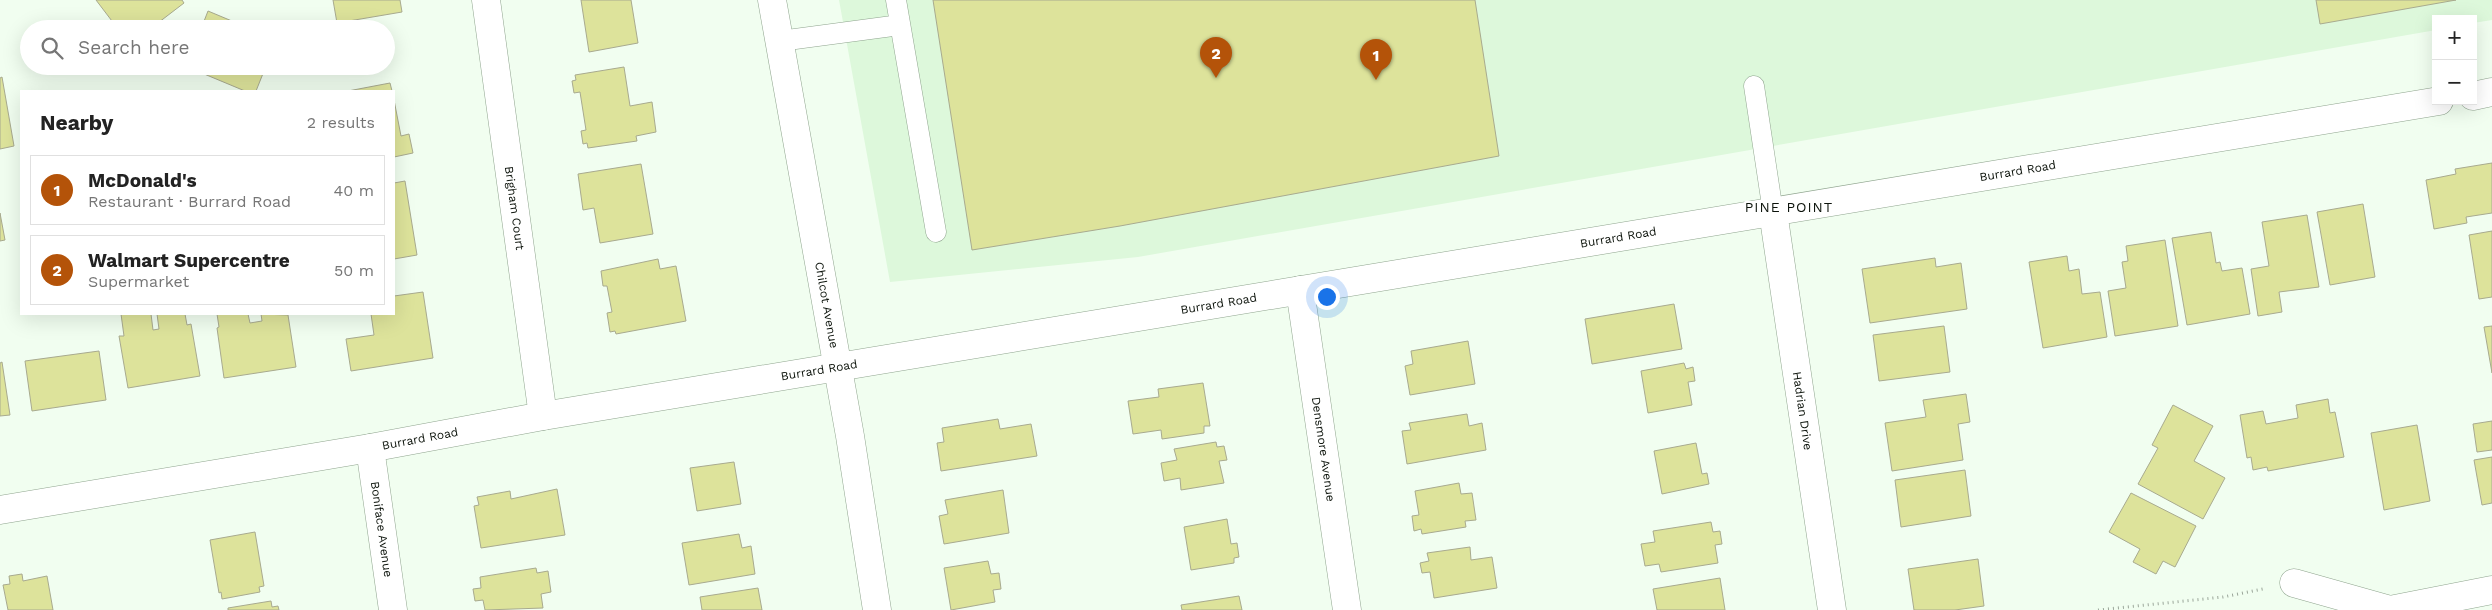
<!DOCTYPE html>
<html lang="en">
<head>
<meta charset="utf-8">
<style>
	body { margin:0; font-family:"Work Sans",sans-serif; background:#f6f6f6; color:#222 }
	.controls { position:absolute; right:15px; top:15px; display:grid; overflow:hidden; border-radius:0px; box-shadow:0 5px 20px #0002 }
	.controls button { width:45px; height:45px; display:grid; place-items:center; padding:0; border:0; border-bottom:1px solid #e0e0e0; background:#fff; color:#222; font:25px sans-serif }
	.you { position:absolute; left:1326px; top:296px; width:18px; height:18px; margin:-12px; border:4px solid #fff; border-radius:50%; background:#1a73e8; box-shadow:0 0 0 8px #1a73e833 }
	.badge { display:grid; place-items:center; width:32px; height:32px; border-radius:50%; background:#b45309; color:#fff; font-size:16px; font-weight:700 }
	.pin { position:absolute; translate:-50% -41px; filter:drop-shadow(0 1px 2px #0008) }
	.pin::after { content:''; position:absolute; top:26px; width:18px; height:15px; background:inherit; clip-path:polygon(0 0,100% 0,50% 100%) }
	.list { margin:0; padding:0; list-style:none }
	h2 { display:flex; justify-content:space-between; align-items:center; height:65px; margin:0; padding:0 20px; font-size:21px }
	h2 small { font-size:16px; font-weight:400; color:#767676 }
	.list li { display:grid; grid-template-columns:32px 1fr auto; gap:15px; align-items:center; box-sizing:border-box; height:70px; margin:0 10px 10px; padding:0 10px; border:1px solid #e0e0e0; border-radius:0px }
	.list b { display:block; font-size:19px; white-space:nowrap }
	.list p { margin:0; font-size:16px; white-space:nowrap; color:#767676 }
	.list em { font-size:16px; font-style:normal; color:#767676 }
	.icon { flex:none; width:28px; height:28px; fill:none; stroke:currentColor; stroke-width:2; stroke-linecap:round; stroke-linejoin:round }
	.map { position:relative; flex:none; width:2492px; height:610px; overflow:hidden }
	.search { position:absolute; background:#fff; box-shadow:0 5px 20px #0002; left:20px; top:20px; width:375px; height:55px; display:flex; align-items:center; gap:12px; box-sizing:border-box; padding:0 18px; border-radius:28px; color:#767676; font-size:19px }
	.panel { position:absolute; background:#fff; box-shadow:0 5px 20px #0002; left:20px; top:90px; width:375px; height:225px; border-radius:0px }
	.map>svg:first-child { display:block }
	.built { fill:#ddf8db }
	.building { fill:#dde39b; stroke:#a8aa8f }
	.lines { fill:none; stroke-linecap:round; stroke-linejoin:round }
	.service-casing { stroke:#8fa48e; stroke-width:21 }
	.minor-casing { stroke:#8fa48e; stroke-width:29 }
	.path { stroke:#9ba69a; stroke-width:3; stroke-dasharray:1 4; stroke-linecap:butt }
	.service { stroke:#fff; stroke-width:20 }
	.minor { stroke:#fff; stroke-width:28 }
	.labels { text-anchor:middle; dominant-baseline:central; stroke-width:4.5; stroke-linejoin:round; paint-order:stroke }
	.street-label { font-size:12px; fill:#0c130b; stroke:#fff }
	.neighbourhood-label { font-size:14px; letter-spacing:1px; fill:#0c130b; stroke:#fff }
</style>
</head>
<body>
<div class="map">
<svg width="2492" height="610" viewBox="0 0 2492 610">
	<rect width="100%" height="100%" fill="#f1fef0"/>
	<path class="built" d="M839,0H2492V20L2473,23V19H2436V30L1138,257L890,282Z"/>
	<path class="building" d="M96,0H182L184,3L150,29H118Z
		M333,0H400L402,12L337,23Z
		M581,0H631L638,43L589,52Z
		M933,0H1475L1499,156L1120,226L972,250Z
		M2316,0H2456L2320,24Z
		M208,11L251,29H201Z
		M185,66H266L256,91H245Z
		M624,67L630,106L652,102L656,132L636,136L637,141L588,148L587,143L583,144L581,131L586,130L580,92L574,93L572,81L576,80L575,75Z
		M2,77L14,146L0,149V78Z
		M390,83L392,91H348Z
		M394,100L401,136L409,134L413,153L394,157Z
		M2492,163V213L2466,217L2467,223L2434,229L2426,180L2456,174L2455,169Z
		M641,164L653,234L600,243L594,208L583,210L578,174Z
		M405,181L417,255L394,259V183Z
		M2363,204L2375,277L2330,285L2317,212Z
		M0,213L5,240L0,241Z
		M2307,215L2319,287L2279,292L2282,312L2258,316L2251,269L2269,266L2262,222Z
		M2492,231V297L2479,299L2469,235Z
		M2211,232L2216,263L2220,262L2222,271L2242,268L2250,314L2187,325L2172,238Z
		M2165,240L2178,326L2115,336L2108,291L2126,288L2122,262L2128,261L2126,246Z
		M2067,256L2069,271L2079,269L2082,294L2100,292L2107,337L2043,348L2029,262Z
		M1935,258L1936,267L1961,263L1967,309L1870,323L1862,269Z
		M658,259L660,269L676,266L686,321L616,334L615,331L610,332L607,313L612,312L607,286H603L601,271Z
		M423,292L433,358L351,371L346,339L374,335L371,314H394V296Z
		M1674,304L1682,349L1592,364L1585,319Z
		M121,314H151L153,330L159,329L157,314H185L187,325L191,324L200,376L128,388L119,336H124Z
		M217,314H248L250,323L262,321L261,314L288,315L296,367L224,378L217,328L219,327Z
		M1944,326L1950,372L1879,381L1873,335Z
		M2492,326V373L2484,327Z
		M1468,341L1475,384L1410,395L1405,366L1413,364L1411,351Z
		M99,351L106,400L32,411L25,361Z
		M2,362L10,415L0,416V363Z
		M1684,363L1686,369L1693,367L1695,381L1688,382L1692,405L1648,413L1641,371Z
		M1203,383L1210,426H1204V433L1162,439L1161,430L1133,434L1128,401L1159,397L1158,389Z
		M1966,394L1970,422L1958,424L1963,460L1892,471L1885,423L1926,417L1923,400Z
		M2328,399L2330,413L2335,412L2344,457L2268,471L2267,467L2253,470L2251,457L2247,458L2240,415L2263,411L2266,424L2298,418L2296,405Z
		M2173,405L2213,426L2194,461L2225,478L2203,519L2138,484L2158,448L2152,445Z
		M1467,414L1469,426L1482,423L1486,450L1407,464L1402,431L1411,430L1409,423Z
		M998,419L1000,429L1031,424L1037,456L941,471L937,443L944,442L942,428Z
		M2492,421V450L2477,452L2473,424Z
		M2417,425L2430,501L2384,510L2371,433Z
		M1216,442L1217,447L1224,446L1227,460L1219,461L1224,483L1181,490L1180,478L1164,481L1161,463L1177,460L1174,449Z
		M1696,443L1702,474L1707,473L1709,484L1662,494L1654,451Z
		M2492,457V503L2482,505L2474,460Z
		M734,462L741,504L697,511L690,468Z
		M1965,470L1971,516L1901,527L1895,480Z
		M1459,483L1461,494L1472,493L1476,520L1465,521L1466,527L1422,534L1421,529L1414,531L1412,516L1419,515L1415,491Z
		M557,489L565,535L481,548L474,506L479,505L477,497L510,491L511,499Z
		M1003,490L1009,533L944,544L939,516L948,514L945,500Z
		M2131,493L2196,526L2175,567L2163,561L2156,574L2133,562L2140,549L2109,532Z
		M1227,519L1231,544L1237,543L1239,557L1234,558V563L1191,570L1184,527Z
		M1711,522L1713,532L1720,531L1722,544L1715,545L1718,563L1661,572L1659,564L1645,566L1641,544L1655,542L1653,531Z
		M255,532L264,586L259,587L260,592L222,599L221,592L219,593L210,540Z
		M739,534L742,548L751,546L755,574L689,585L682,543Z
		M1470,547L1471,560L1492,557L1497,588L1434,598L1430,572L1422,573L1420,563L1429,561L1427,553Z
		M1978,559L1984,606L1955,610H1914L1908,569Z
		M988,561L991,574L999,573L1001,589L993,590L995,602L951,610L944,568Z
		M536,568L537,573L548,571L551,592L541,594L543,608L485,610L483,600L475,601L473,589L481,588L480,577Z
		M22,574L23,581L47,576L53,610H8L3,585L10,584L9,576Z
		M1720,578L1725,610H1657L1653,589Z
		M758,588L762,610H702L700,597Z
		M1239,596L1242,610H1182L1181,605Z
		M271,601L272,607L278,606L279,610H228V608Z"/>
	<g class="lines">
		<defs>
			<path id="service" d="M896,0L936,232
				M780,41L900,25
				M1754,86L1773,212"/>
			<g id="minor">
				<path id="s1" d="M486,0L543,416"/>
				<path id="s2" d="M772,0L850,436L877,610"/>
				<path d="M2473,96L2492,92"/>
				<path id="s3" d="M1773,212L1832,610"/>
				<path id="s4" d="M1300,290L1347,610"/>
				<path id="s5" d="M370,448L393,610"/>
				<path id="s6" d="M0,510L370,448L543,416L2439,101"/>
				<path d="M2294,583L2390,610L2492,590"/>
			</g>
		</defs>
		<use href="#service" class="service-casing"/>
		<use href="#minor" class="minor-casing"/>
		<path class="path" d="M2098,610L2223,597L2263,589"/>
		<use href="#service" class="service"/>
		<use href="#minor" class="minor"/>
	</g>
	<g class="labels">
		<g class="street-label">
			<text stroke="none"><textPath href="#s6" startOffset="2046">Burrard Road</textPath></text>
			<text stroke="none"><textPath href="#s1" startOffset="210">Brigham Court</textPath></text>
			<text stroke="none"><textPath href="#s6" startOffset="1641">Burrard Road</textPath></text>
			<text stroke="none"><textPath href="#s6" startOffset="1236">Burrard Road</textPath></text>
			<text stroke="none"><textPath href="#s2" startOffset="310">Chilcot Avenue</textPath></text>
			<text stroke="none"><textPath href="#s6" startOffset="831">Burrard Road</textPath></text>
			<text stroke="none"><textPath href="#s3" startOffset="201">Hadrian Drive</textPath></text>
			<text stroke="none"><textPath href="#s6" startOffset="426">Burrard Road</textPath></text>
			<text stroke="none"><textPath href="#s4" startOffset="161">Densmore Avenue</textPath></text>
			<text stroke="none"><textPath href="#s5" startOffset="82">Boniface Avenue</textPath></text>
		</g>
		<g class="neighbourhood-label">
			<text x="1789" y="207">PINE POINT</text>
		</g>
	</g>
</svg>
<div class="controls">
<button>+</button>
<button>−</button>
</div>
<div class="you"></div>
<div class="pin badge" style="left:1376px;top:80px">1</div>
<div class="pin badge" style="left:1216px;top:78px">2</div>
<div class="search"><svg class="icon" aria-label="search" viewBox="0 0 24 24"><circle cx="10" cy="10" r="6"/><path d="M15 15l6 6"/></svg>Search here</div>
<section class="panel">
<h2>Nearby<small>2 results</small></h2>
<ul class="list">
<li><span class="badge">1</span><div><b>McDonald's</b><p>Restaurant · Burrard Road</p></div><em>40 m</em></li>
<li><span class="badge">2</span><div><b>Walmart Supercentre</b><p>Supermarket</p></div><em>50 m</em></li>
</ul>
</section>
</div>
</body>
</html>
